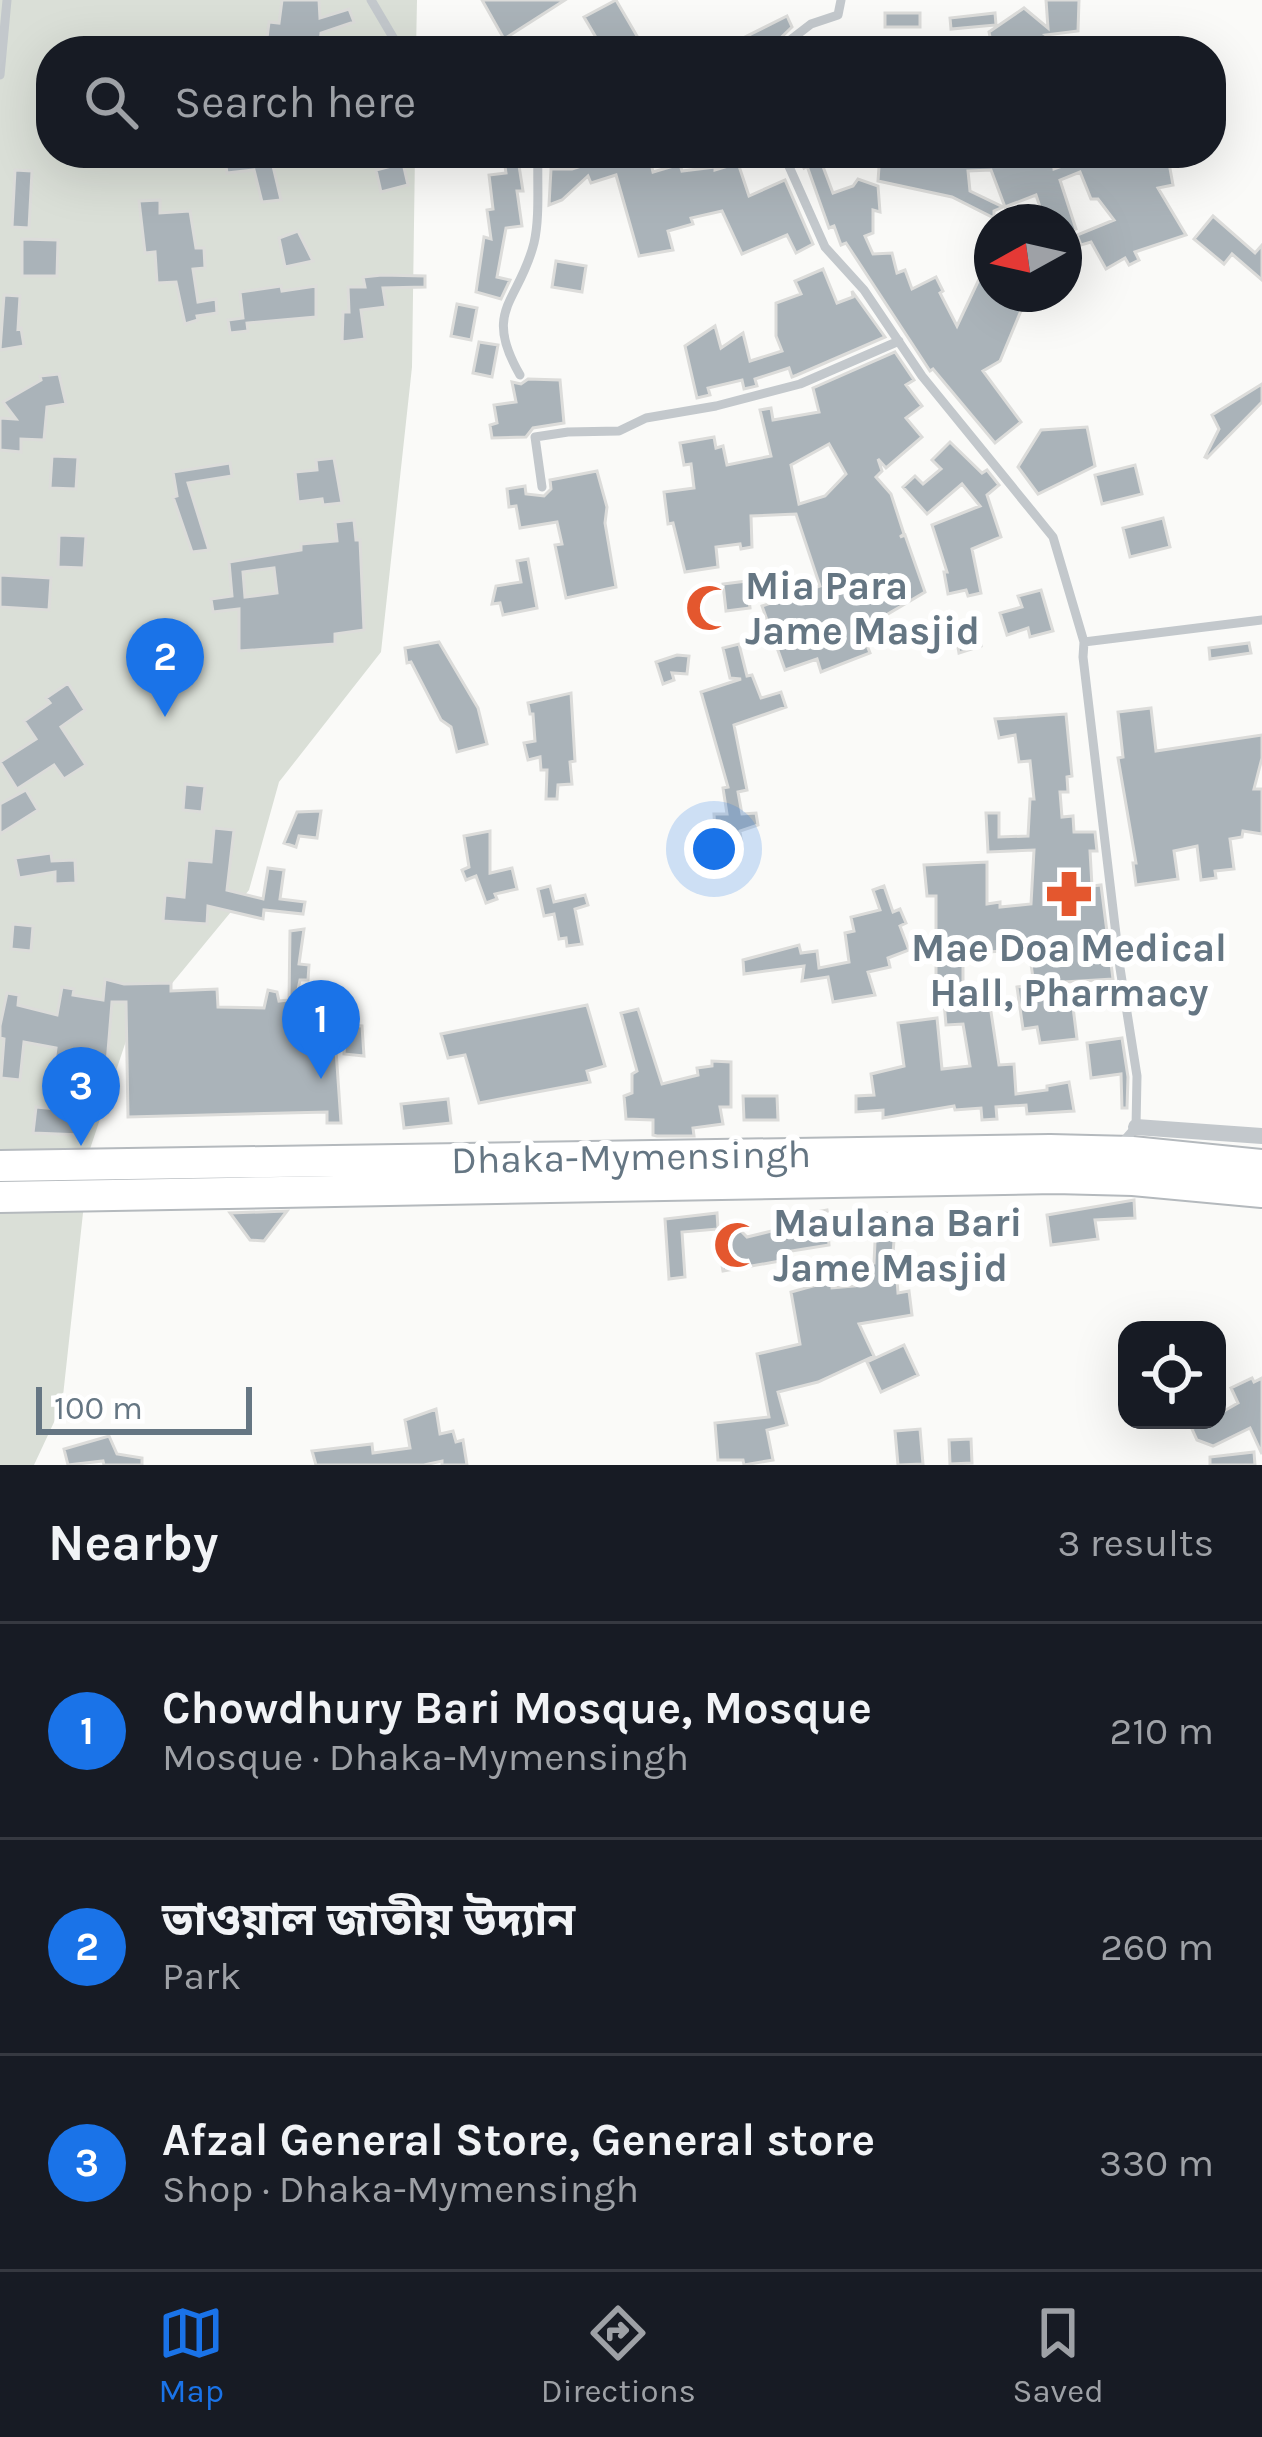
<!DOCTYPE html>
<html lang="en">
<head>
<meta charset="utf-8">
<style>
	body { margin:0; font-family:Karla,"Noto Sans Bengali",sans-serif; background:#20242c; color:#f1f3f6 }
	.controls { position:absolute; right:36px; bottom:36px; display:grid; overflow:hidden; border-radius:24px; box-shadow:0 12px 48px #0002 }
	.controls button { width:108px; height:108px; display:grid; place-items:center; padding:0; border:0; border-bottom:3px solid #363941; background:#171b24; color:#f1f3f6; font:60px sans-serif }
	.compass { position:absolute; left:974px; top:204px; width:108px; height:108px; border-radius:50%; background:#171b24; box-shadow:0 12px 48px #0002; rotate:262deg }
	.scale { position:absolute; left:36px; bottom:30px; width:216px; box-sizing:border-box; padding-left:12px; border:6px solid #657683; border-top:0; font-size:33px; line-height:42px; white-space:nowrap; color:#657683; -webkit-text-stroke:9px #fff; paint-order:stroke }
	.you { position:absolute; left:714px; top:849px; width:42px; height:42px; margin:-30px; border:9px solid #fff; border-radius:50%; background:#1a73e8; box-shadow:0 0 0 18px #1a73e833 }
	.badge { display:grid; place-items:center; width:78px; height:78px; border-radius:50%; background:#1a73e8; color:#fff; font-size:39px; font-weight:700 }
	.pin { position:absolute; translate:-50% -99px; filter:drop-shadow(0 3px 6px #0008) }
	.pin::after { content:''; position:absolute; top:63px; width:42px; height:36px; background:inherit; clip-path:polygon(0 0,100% 0,50% 100%) }
	.list { margin:0; padding:0; list-style:none }
	h2 { display:flex; justify-content:space-between; align-items:center; height:156px; margin:0; padding:0 48px; font-size:51px }
	h2 small { font-size:39px; font-weight:400; color:#9ea1a6 }
	.list li { display:grid; grid-template-columns:78px 1fr auto; gap:36px; align-items:center; box-sizing:border-box; height:216px; padding:0 48px; border-top:3px solid #363941 }
	.list b { display:block; font-size:45px; white-space:nowrap }
	.list p { margin:0; font-size:39px; white-space:nowrap; color:#9ea1a6 }
	.list em { font-size:39px; font-style:normal; color:#9ea1a6 }
	.icon { flex:none; width:66px; height:66px; fill:none; stroke:currentColor; stroke-width:2; stroke-linecap:round; stroke-linejoin:round }
	.map { position:relative; flex:none; width:1262px; height:1465px; overflow:hidden }
	.search { position:absolute; background:#171b24; box-shadow:0 12px 48px #0002; left:36px; right:36px; top:36px; height:132px; display:flex; align-items:center; gap:30px; box-sizing:border-box; padding:0 42px; border-radius:48px; color:#9ea1a6; font-size:45px }
	.sheet { height:804px; background:#171b24 }
	nav { display:flex; justify-content:space-around; align-items:center; box-sizing:border-box; height:168px; border-top:3px solid #363941; background:#171b24; font-size:33px; color:#9ea1a6 }
	nav a { display:grid; justify-items:center; gap:6px }
	nav .on { color:#1a73e8 }
	.map>svg:first-child { display:block }
	.green { fill:#dadfd7 }
	.building { fill:#aab3b9; stroke:#dcdcda; stroke-width:3; fill-rule:evenodd }
	.lines { fill:none; stroke-linecap:round; stroke-linejoin:round }
	.highway-casing { stroke:#b4b9bd; stroke-width:34 }
	.lane { stroke:#c3c8cc; stroke-width:9 }
	.street { stroke:#c3c8cc; stroke-width:16 }
	.highway { stroke:#fff; stroke-width:30 }
	.labels { text-anchor:middle; dominant-baseline:central; stroke-width:12; stroke-linejoin:round; paint-order:stroke }
	.poi-label { font-size:39px; font-weight:bold; fill:#657683; stroke:#fff; text-anchor:start }
	.street-label { font-size:39px; fill:#657683; stroke:#fff }
</style>
</head>
<body>
<div class="map">
<svg width="1262" height="1465" viewBox="0 0 1262 1465">
	<rect width="100%" height="100%" fill="#fafaf8"/>
	<path class="green" d="M0,0H417L416,51H51V153H415L412,367L381,652L279,782L249,890L127,1038L90,1149L62,1405L34,1465H0Z"/>
	<path class="building" d="M282,0H319L320,18L349,9L354,22L321,33L319,50L266,46L269,22L279,23Z
		M482,0H565L504,39Z
		M616,0L637,36L604,51L584,17Z
		M1046,0H1079L1078,31L1046,35L1070,51H1046L1028,39L1029,51H993L989,32L1024,8L1048,28Z
		M885,13H920V27H885Z
		M995,13L996,25L951,29L950,18Z
		M787,16L792,27L767,51H717Z
		M224,153L280,155L273,166L281,200L262,202L254,170L227,173Z
		M503,153H517L523,191H517L522,226L506,228L497,277L510,280L501,299L476,292L484,237L491,239L487,210L493,209L489,175L506,173Z
		M796,153H827L815,160L817,166L822,164L833,193L853,186L858,179L878,186L880,212L873,210V233L865,236L873,254L892,253L897,273L905,270L912,289L936,277L943,291L940,293L957,326L981,275L992,280V294H1028L1000,361L983,371L1021,422L995,443L933,369L930,371L846,243L841,245L834,226L829,228L807,166L804,168Z
		M880,153H959V160L1052,153L1054,169L1076,161L1077,153H1190V158L1169,163L1173,185L1158,188L1186,235L1135,252L1139,260L1129,265L1125,258L1106,269L1091,242L1081,245L1077,235L1114,220L1098,199H1091L1080,172L1060,180L1076,229L1064,234V222H1045L1036,195L1005,207L991,170L968,171L970,191L1003,207L994,211V218L952,197L878,181Z
		M649,155L653,172L680,164L682,171L715,167V170L738,163L749,196L785,180L813,244L796,253L787,235L742,254L722,211L691,218L693,224L668,231L673,250L639,256L616,175L591,183L588,176L562,200L549,205L551,169H572L610,157L606,165Z
		M403,163L408,185L381,192L376,170Z
		M15,170L32,171L29,228L12,227Z
		M160,200V213L190,211L196,248H204L205,268L193,269L198,302L216,299L217,313L197,316L198,320L185,324L176,282L157,283L155,252L145,253L139,201Z
		M1213,216L1255,253L1262,245V280L1232,254L1224,264L1194,239Z
		M298,231L313,261L285,267L279,238Z
		M22,239L58,240L57,276H22Z
		M556,261L586,266L582,292L552,287Z
		M823,269L837,303L853,297L852,291L885,337L797,375L792,377L789,368L755,379L757,386L744,389L742,380L708,388L710,395L697,398L685,346L715,326L721,348L743,333L750,361L782,351L776,336V303L801,294L795,281Z
		M382,275L425,276V287L383,288L386,307L361,310L365,339L342,342L343,312H349L348,287H365L363,277Z
		M281,286L282,291L316,286V317L247,323L248,331L230,333L228,320L243,318L240,292Z
		M4,295L20,296L18,329L21,328L24,346L0,350Z
		M457,304L477,308L471,340L451,336Z
		M479,342L498,345L492,377L473,373Z
		M895,352L914,380L906,385L922,406L906,418L922,437L886,468L878,459L882,471L876,477L891,494L904,534L900,537L905,535L925,592L861,630L870,653L821,672L817,659L785,670L762,606L820,586L796,514L751,516L752,547L741,549L740,544L716,547L718,567L685,572L673,523L668,524L664,492L694,488L691,464L684,465L680,443L714,437L716,448L723,446L727,465L771,456L760,410L771,408L773,420L819,412L813,388ZM829,444L846,474L825,496L799,504L791,465Z
		M59,374L66,404L47,407L44,440L21,439V452L0,450V418L16,419L3,402L41,380L40,376Z
		M528,379L560,380L564,423L533,428L526,437L492,438L490,425L497,423L494,405L516,402L512,382L521,384Z
		M1262,384V402L1207,458L1205,457L1219,429L1212,415Z
		M1087,427L1095,466L1038,494L1018,467L1041,430Z
		M950,442L982,473L987,470L999,485L987,495L1001,537L972,549L981,593L968,596L966,590L948,594L944,572H947L932,525L980,506L962,484L927,514L903,487L915,476L923,484L941,469L932,460Z
		M52,456L78,457L76,489L50,488Z
		M334,458L342,503L323,505L322,499L298,502L295,472L317,470L316,460Z
		M230,463L232,476L188,483L209,550L192,552L173,497L177,496L173,472Z
		M1135,465L1142,494L1102,504L1095,475Z
		M597,471L607,507L605,523L616,587L566,598L555,545L562,544L557,522L520,528L516,506L509,507L507,489L525,486L526,494L544,496L551,489L550,480Z
		M1163,518L1170,547L1130,557L1123,528Z
		M354,520L356,540H360L364,630L335,634V644L239,651V609L213,612L211,599L232,596L229,562L301,550V544L337,541L335,522ZM274,568L277,593L245,597L243,572Z
		M59,535L86,536L84,568L58,567Z
		M528,559L537,608L503,615L500,603L492,604L496,586L521,582L517,561Z
		M0,575L51,578L49,610L0,607Z
		M747,581L750,608L726,611L723,584Z
		M1041,590L1053,631L1030,637L1028,628L1007,635L1000,613L1022,607L1018,596Z
		M975,622L981,646L959,653L954,624Z
		M439,642L478,708L487,744L457,752L451,727L441,720L411,662L407,663L405,648Z
		M1249,643L1251,653L1210,659L1209,648Z
		M739,644L747,676L752,675L761,698L781,692L786,707L734,725L747,790L738,792L742,814L756,813L758,825L740,831L742,847L716,849L714,814H727L723,788L728,787L701,692L741,679L730,678L723,648Z
		M677,655L689,656L687,674L672,673L674,680L663,684L656,662Z
		M68,683L85,710L61,727L86,765L64,779L54,765L17,789L0,762L36,739L24,721L50,703L46,698Z
		M571,693L575,761L570,762L572,784L558,785L557,799H546L547,770H541L540,757L528,760L524,743L535,741L533,714H530L528,703Z
		M1151,708L1156,751L1262,735V758L1254,789H1262V834L1243,831L1242,837L1230,839L1234,869L1215,871L1216,878L1201,880L1197,846L1174,851L1178,879L1136,885L1133,863H1136L1118,758L1123,757L1118,712Z
		M1066,714L1072,776L1067,777L1068,792H1060L1062,817L1073,816L1074,832H1095L1097,851H1090L1092,886L1101,885L1113,979L1049,983L1053,1009L1073,1007L1077,1039L1040,1043L1037,1027L1023,1029L1017,987L1034,985L1029,950L963,953V994L988,992L999,1065L1014,1064L1016,1094L1047,1090V1086L1069,1082L1074,1111L1027,1114L1026,1105L996,1107L997,1119L982,1120L981,1108L955,1110L954,1106L883,1118V1110L856,1112V1096L874,1095L871,1074L904,1066L898,1023L937,1018L942,1069L970,1066L963,1024L946,1025L942,979H936V896H927L924,865L987,862V904L1000,902V907L1031,904L1034,850L988,852L986,813H999V837L1028,836L1030,799H1034L1030,761L1019,762L1015,735L999,738L995,719Z
		M185,784L205,786L202,812L183,810Z
		M26,790L38,810L0,834V804Z
		M321,811L317,838L299,836L296,847L284,843L297,812Z
		M214,828L234,830L227,890L263,899L268,868L284,870L280,899L305,902L303,914L264,910L263,919L208,906L207,924L163,921L165,895L184,897L187,860L211,862Z
		M490,831V873L512,868L517,889L495,894L497,899L486,903L476,876L466,880L462,870L469,867L464,836Z
		M51,853L52,861L75,860L76,883L55,884V872L19,878L15,858Z
		M550,886L554,902L585,895L588,905L575,909L582,944L567,946L566,938L559,939L554,914L544,916L538,889Z
		M884,886L893,912L900,909L906,923L900,926L909,950L888,958L890,967L868,972L875,995L833,1002L828,977L802,981L804,966L744,974L743,960L799,945L801,953L817,951L819,968L849,962L845,933L854,931L851,917L880,910L873,890Z
		M13,924L33,926L31,951L11,949Z
		M304,929L299,964L309,965L308,980H300L294,1009H310L309,1052L336,1050L341,1123H327V1112L128,1117L126,1002H112L106,1076L80,1073L77,1109H84L82,1135L33,1133L36,1107L58,1109L61,1064L54,1063L56,1048L24,1042L20,1080L1,1078L4,1039L0,1038V1026L7,993L19,995L18,1005L57,1015L62,987L74,989L73,995L103,1000L105,979L124,984L171,983V991L217,989L218,1007L264,1008L268,990L277,992L279,1001L289,1000L290,931Z
		M587,1005L605,1066L587,1071L590,1082L479,1103L465,1055L448,1058L441,1034Z
		M638,1009L662,1084L698,1075L697,1068L712,1066V1061L731,1062V1107H720L723,1124L693,1128L694,1136H657L653,1135V1120L626,1119L624,1096L632,1093V1074L637,1071L621,1013Z
		M346,1025L362,1026L364,1056L344,1054Z
		M1122,1038L1128,1077L1127,1108H1122L1121,1074L1091,1078L1087,1043Z
		M743,1096H777L778,1120H744Z
		M448,1099L451,1123L404,1128L401,1104Z
		M1134,1200L1135,1218L1095,1220L1098,1239L1051,1245L1047,1215Z
		M827,1210L828,1216L850,1217V1231H828L829,1245L779,1253L780,1261L723,1271L716,1232L740,1230L747,1237L792,1226L790,1217Z
		M287,1211L264,1241L250,1240L230,1213Z
		M717,1213L718,1229L682,1232L685,1277L669,1279L665,1219Z
		M884,1213L896,1214L892,1267H896L898,1293L909,1291L912,1315L859,1324L874,1356L818,1382L778,1392L787,1425L767,1430L773,1460L744,1465L743,1460H718L715,1423L769,1417L757,1354L800,1344L791,1292L831,1281L832,1288L855,1286L854,1271L864,1270L863,1263H874L876,1221L883,1222Z
		M904,1345L918,1375L881,1392L867,1362Z
		M1252,1378L1254,1382L1262,1378V1454L1250,1428L1213,1446L1197,1440L1192,1429L1206,1420H1217V1415L1238,1403L1231,1388Z
		M436,1409L440,1434L453,1431L456,1442L463,1440L467,1465H442V1461L424,1465H316L312,1451L372,1444L373,1453L410,1448L405,1420Z
		M920,1429L923,1464L898,1465L895,1431Z
		M109,1436L117,1454L142,1458V1465H104L103,1461L68,1465L64,1449Z
		M971,1439L972,1463L950,1464L949,1440Z
		M1254,1452L1255,1465H1210V1457Z"/>
	<g class="lines">
		<defs>
			<path id="highway" d="M0,1166L1050,1150L1132,1152L1262,1165
				M0,1197L1055,1178L1133,1180L1262,1192"/>
		</defs>
		<use href="#highway" class="highway-casing"/>
		<path class="lane" d="M371,0L394,39L412,51
			M776,51L811,24L838,15L841,0
			M0,75L7,0
			M529,153C547,162 571,159 590,153
			M783,153L825,247L864,290L922,376L1053,537L1084,642
			M520,375C482,309 519,303 534,243C540,217 537,184 538,157
			M542,487L535,437L568,432L619,431L646,418L716,406L800,384L899,341
			M1122,1143L1136,1127L1137,1076L1120,968L1083,657L1084,642L1262,620"/>
		<path class="street" d="M1136,1127L1262,1136"/>
		<use href="#highway" class="highway"/>
	</g>
	<defs>
		<symbol id="mosque-bare" viewBox="-9 -9 18 18"><path d="M3.5-4.9A6 6 0 1 0 3.5 4.9A5 5 0 1 1 3.5-4.9Z" fill="#e4572e" stroke="#fff" stroke-width="2.5" paint-order="stroke"/></symbol>
		<symbol id="pharmacy-bare" viewBox="-9 -9 18 18"><path d="M-2-6h4v4h4v4h-4v4h-4v-4h-4v-4h4Z" fill="#e4572e" stroke="#fff" stroke-width="2.5" paint-order="stroke"/></symbol>
	</defs>
	<g fill-rule="evenodd">
		<use href="#mosque-bare" x="676" y="575" width="66" height="66"/>
		<use href="#pharmacy-bare" x="1036" y="861" width="66" height="66"/>
		<use href="#mosque-bare" x="704" y="1212" width="66" height="66"/>
	</g>
	<g class="labels">
		<g class="poi-label">
			<text x="745" y="586">Mia Para<tspan x="745" dy="45">Jame Masjid</tspan></text>
			<text x="1069" y="948" text-anchor="middle">Mae Doa Medical<tspan x="1069" dy="45">Hall, Pharmacy</tspan></text>
			<text x="773" y="1223">Maulana Bari<tspan x="773" dy="45">Jame Masjid</tspan></text>
		</g>
		<g class="street-label">
			<text transform="translate(631 1157) rotate(-1)">Dhaka-Mymensingh</text>
		</g>
	</g>
</svg>
<div class="controls">
<button><svg class="icon" aria-label="locate" viewBox="0 0 24 24"><circle cx="12" cy="12" r="6"/><path d="M12 2v4M12 18v4M2 12h4M18 12h4"/></svg></button>
</div>
<svg class="compass" viewBox="-18 -18 36 36"><path d="M0-13l5 13h-10z" fill="#e53935"/><path d="M0 13l5-13h-10z" fill="#9ea1a6"/></svg>
<div class="scale">100 m</div>
<div class="you"></div>
<div class="pin badge" style="left:321px;top:1079px">1</div>
<div class="pin badge" style="left:165px;top:717px">2</div>
<div class="pin badge" style="left:81px;top:1146px">3</div>
<div class="search"><svg class="icon" aria-label="search" viewBox="0 0 24 24"><circle cx="10" cy="10" r="6"/><path d="M15 15l6 6"/></svg>Search here</div>
</div>
<section class="sheet">
<h2>Nearby<small>3 results</small></h2>
<ul class="list">
<li><span class="badge">1</span><div><b>Chowdhury Bari Mosque, Mosque</b><p>Mosque · Dhaka-Mymensingh</p></div><em>210 m</em></li>
<li><span class="badge">2</span><div><b>ভাওয়াল জাতীয় উদ্যান</b><p>Park</p></div><em>260 m</em></li>
<li><span class="badge">3</span><div><b>Afzal General Store, General store</b><p>Shop · Dhaka-Mymensingh</p></div><em>330 m</em></li>
</ul>
</section>
<nav>
<a class="on"><svg class="icon" aria-label="map" viewBox="0 0 24 24"><path d="M3 6l6-2 6 2 6-2v14l-6 2-6-2-6 2zM9 4v14M15 6v14"/></svg>Map</a>
<a><svg class="icon" aria-label="directions" viewBox="0 0 24 24"><path d="M12 3l9 9-9 9-9-9zM9 14v-3h6M13 9l2 2-2 2"/></svg>Directions</a>
<a><svg class="icon" aria-label="saved" viewBox="0 0 24 24"><path d="M7 4h10v16l-5-4-5 4z"/></svg>Saved</a>
</nav>
</body>
</html>
